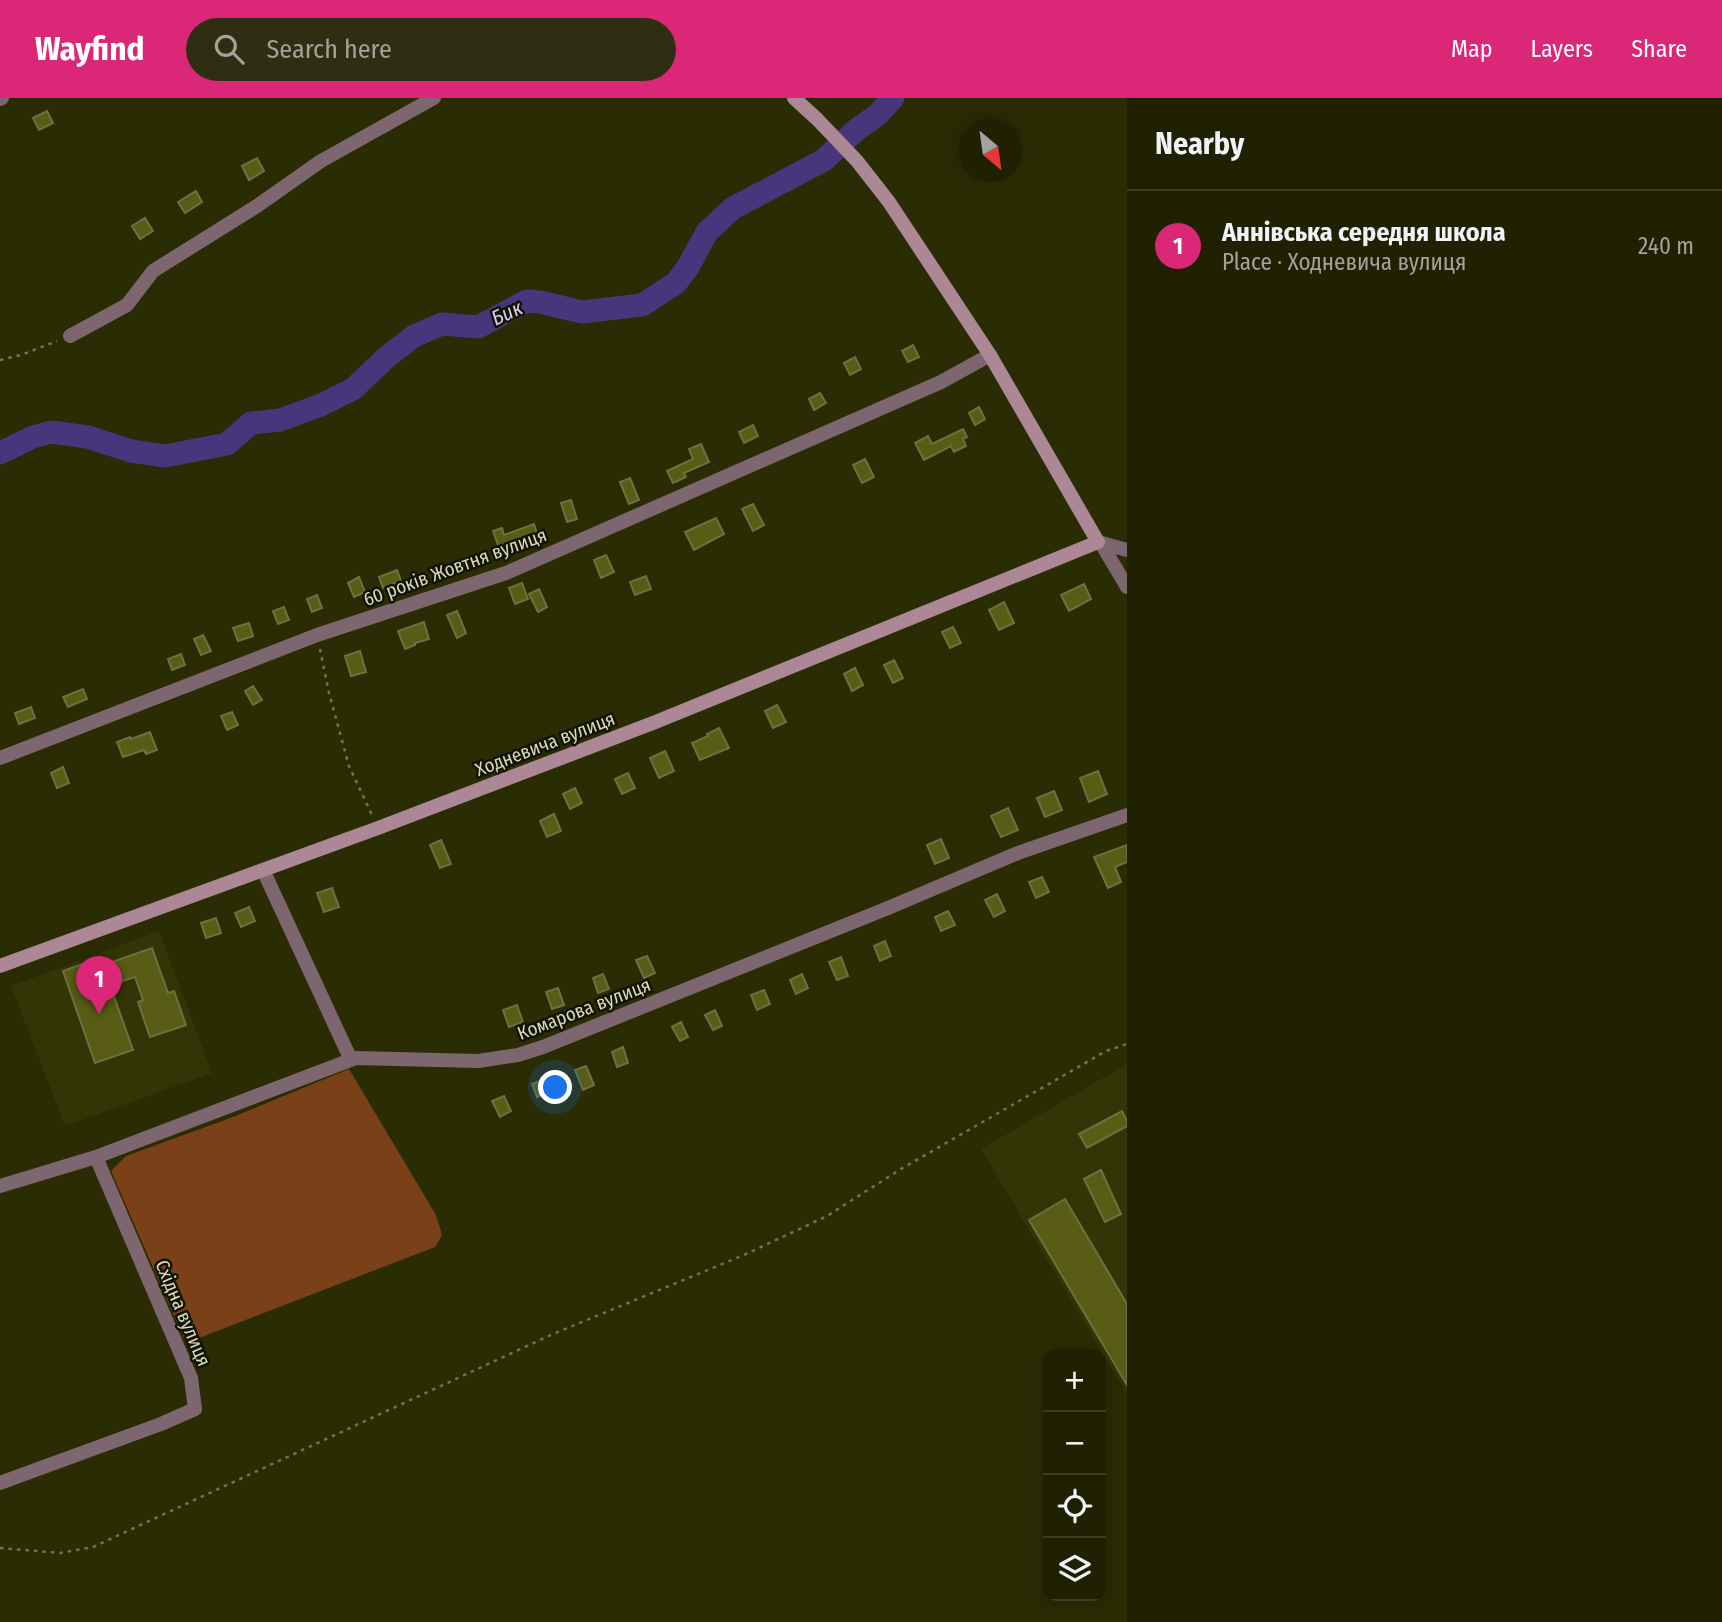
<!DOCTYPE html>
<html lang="en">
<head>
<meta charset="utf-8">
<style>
	body { margin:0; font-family:"Fira Sans Condensed",sans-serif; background:#2d2e12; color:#f1f3f6 }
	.controls { position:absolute; right:21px; bottom:21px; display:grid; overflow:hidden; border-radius:14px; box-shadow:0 4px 18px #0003 }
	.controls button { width:63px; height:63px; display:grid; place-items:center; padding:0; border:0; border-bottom:2px solid #3d3e25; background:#202103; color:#f1f3f6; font:35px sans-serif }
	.compass { position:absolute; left:959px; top:21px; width:63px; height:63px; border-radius:50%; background:#202103; box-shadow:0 4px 18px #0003; rotate:151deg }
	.you { position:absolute; left:556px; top:990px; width:24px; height:24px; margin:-18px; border:5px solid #fff; border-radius:50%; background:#1a73e8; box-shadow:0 0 0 10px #1a73e833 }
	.badge { display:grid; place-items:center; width:46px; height:46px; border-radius:50%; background:#db2777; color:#fff; font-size:23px; font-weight:700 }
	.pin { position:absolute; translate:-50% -58px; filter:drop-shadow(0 2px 4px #0008) }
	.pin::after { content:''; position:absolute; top:37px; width:24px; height:21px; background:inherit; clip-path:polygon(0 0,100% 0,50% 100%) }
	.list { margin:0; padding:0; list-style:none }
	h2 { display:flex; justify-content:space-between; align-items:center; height:91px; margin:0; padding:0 28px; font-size:30px }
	h2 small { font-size:23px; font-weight:400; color:#a2a39a }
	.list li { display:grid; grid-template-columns:46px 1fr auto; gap:21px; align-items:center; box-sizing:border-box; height:112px; padding:0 28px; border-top:2px solid #3d3e25 }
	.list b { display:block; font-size:26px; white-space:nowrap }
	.list p { margin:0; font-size:23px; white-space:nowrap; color:#a2a39a }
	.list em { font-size:23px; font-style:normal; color:#a2a39a }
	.icon { flex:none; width:38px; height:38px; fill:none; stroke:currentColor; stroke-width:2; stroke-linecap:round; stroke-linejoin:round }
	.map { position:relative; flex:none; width:1127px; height:1524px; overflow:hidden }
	header { display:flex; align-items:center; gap:42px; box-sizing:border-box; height:98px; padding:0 35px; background:#db2777; color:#fff }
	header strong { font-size:33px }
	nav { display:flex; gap:38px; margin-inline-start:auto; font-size:24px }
	.search { width:490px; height:63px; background:#2d2e12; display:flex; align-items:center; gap:18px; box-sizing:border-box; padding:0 24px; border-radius:38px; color:#a2a39a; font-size:26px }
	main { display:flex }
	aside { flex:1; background:#202103 }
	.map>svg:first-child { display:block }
	.built { fill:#343506 }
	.green { fill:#7a4018 }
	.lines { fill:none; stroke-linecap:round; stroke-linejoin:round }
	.river { stroke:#48367c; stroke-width:23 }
	.building { fill:#595c14; stroke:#6e713f; stroke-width:2 }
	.path { stroke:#717351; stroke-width:2.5; stroke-dasharray:3.5 5; stroke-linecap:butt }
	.street { stroke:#7d666f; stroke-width:14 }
	.secondary { stroke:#ac8796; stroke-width:14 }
	.labels { text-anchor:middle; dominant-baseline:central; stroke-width:5; stroke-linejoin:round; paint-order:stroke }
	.street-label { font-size:19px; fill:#d7dabf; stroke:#131402 }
	.water-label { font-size:21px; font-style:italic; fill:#d2ccf6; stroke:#131402 }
</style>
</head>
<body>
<header>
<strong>Wayfind</strong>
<div class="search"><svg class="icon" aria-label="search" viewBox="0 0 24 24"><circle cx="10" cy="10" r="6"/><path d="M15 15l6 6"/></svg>Search here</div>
<nav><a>Map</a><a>Layers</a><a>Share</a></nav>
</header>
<main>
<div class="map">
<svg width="1127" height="1524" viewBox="0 0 1127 1524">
	<rect width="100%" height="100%" fill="#2a2c04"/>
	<path class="built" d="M159,833L212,975L65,1028L11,888Z
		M1127,966V1296L981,1051Z"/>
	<path class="green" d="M349,971L436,1117L442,1137L435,1149L186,1245L111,1073L126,1058L233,1019Z"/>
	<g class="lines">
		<path class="river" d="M0,355L33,339L51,334L88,339L131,353L165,358L227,346L251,325L280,322L321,307L353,291L388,258L414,238L442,226L478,229L527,203L540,204L582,214L642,207L676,185L688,169L707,134L733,110L824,62L856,32L876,18L893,0"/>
	</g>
	<path class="building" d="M47,13L53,25L39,32L33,20Z
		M257,60L264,73L249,82L242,68Z
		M196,93L202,104L185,115L178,104Z
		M145,120L153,133L140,141L132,128Z
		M913,247L919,259L908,264L902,253Z
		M855,259L861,271L850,277L844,265Z
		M820,295L826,305L814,312L809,301Z
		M979,309L985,321L975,327L969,315Z
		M753,327L758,338L744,345L739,334Z
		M963,331L967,339L963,341L966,348L954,354L951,348L924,362L915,345L928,338L932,346Z
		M701,346L709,364L684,375L686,379L673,385L667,373L693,361L689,351Z
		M865,361L874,379L862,385L853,367Z
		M630,380L639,402L629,406L620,384Z
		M571,402L577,421L567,424L561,405Z
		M753,406L764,427L753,433L742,411Z
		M716,420L724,436L694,452L685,434Z
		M534,426L538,439L522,445L521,442L499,450L493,433L502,430L504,437Z
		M606,457L614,474L601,480L594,462Z
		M397,472L401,483L383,490L379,479Z
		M646,478L651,491L635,497L630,484Z
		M359,479L365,494L354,499L348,485Z
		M522,485L528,501L515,506L509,490Z
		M1084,486L1091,501L1069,513L1061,497Z
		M539,491L547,509L538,514L529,496Z
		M317,497L322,510L312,514L307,501Z
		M1004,504L1014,525L999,532L989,512Z
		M284,509L289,522L278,526L273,513Z
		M457,513L466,535L457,540L447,517Z
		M424,524L429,541L415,545V547L405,551L398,533Z
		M249,525L253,538L238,543L233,530Z
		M953,529L961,545L950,550L942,534Z
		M203,537L211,553L201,557L194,541Z
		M360,553L366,574L351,578L345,558Z
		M181,556L185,567L172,572L168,561Z
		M894,562L903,580L893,585L884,567Z
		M855,570L863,587L852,593L844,576Z
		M253,588L262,602L253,607L245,593Z
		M83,591L87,601L68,609L63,599Z
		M777,607L786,624L773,630L765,613Z
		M31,609L35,620L19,626L15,615Z
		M232,614L238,627L227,632L221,618Z
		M719,630L729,650L700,662L692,645L708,638L707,636Z
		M150,634L157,652L146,656L144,652L123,659L117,644L130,639L131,641Z
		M665,653L674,673L659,680L650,660Z
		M63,669L69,685L57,690L51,675Z
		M1098,673L1107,696L1089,704L1080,680Z
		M628,675L635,690L622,696L615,681Z
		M575,690L582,705L570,711L563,696Z
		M1054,693L1062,712L1045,719L1037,700Z
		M1008,710L1018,732L1001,739L991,718Z
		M554,716L561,733L547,739L540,723Z
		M941,741L949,760L935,766L927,747Z
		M441,742L451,766L440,770L430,747Z
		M1127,747V764L1115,769L1121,784L1108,790L1094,759Z
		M1042,779L1049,794L1036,800L1029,784Z
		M332,790L339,809L324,814L317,795Z
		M997,796L1005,813L994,819L985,802Z
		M249,809L255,823L241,829L235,815Z
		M948,813L955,827L941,833L935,819Z
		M216,820L221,835L206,840L201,825Z
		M885,843L891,858L880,863L874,848Z
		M152,850L168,895L174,893L186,927L150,939L138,904L143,902L135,879L110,887L133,952L95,965L63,873L96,861L98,869Z
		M647,858L655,875L644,880L636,862Z
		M841,859L848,878L837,882L829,864Z
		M603,876L609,891L598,895L593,880Z
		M802,876L808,890L796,896L790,882Z
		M558,890L564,907L552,911L546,894Z
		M764,892L770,906L757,912L751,897Z
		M517,907L523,924L509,929L503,912Z
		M715,912L722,928L713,932L705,917Z
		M681,924L688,939L680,943L672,929Z
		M623,949L628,965L617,969L612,954Z
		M586,968L594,987L583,992L575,972Z
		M542,982L547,994L537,999L532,986Z
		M504,998L511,1013L500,1019L492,1003Z
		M1122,1013L1127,1023V1028L1087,1050L1079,1036Z
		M1101,1072L1121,1116L1105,1124L1084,1081Z
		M1065,1101L1127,1206V1287L1029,1122Z"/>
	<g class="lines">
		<path class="path" d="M0,262L21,257L57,243
			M320,551L329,595L349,668L372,717
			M0,1450L60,1455L93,1449L553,1236L744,1157L827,1118L901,1071L1106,953L1127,946"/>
		<path class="street" d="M0,1L2,0
			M70,238L127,207L153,173L257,108L321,63L434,0
			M1098,444L1127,452
			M1102,447L1127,489
			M0,660L317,537L506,475L941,284L990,257
			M263,772L351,962
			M0,1088L96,1059L356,960L478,963L518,957L543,949L888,810L1018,755L1127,717
			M0,1385L161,1326L195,1311L191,1280L96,1059"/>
		<path class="secondary" d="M0,868L378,730L653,625L1098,444L990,257L889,104L857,63L817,21L794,0"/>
	</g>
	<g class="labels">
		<g class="street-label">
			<text transform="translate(455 469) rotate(-20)">60 років Жовтня вулиця</text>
			<text transform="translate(545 646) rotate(-21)">Ходневича вулиця</text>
			<text transform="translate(584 911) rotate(-21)">Комарова вулиця</text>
			<text transform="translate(183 1215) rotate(67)">Східна вулиця</text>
		</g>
		<g class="water-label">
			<text transform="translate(507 215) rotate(-25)">Бик</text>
		</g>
	</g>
</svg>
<div class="controls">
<button>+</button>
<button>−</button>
<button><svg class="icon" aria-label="locate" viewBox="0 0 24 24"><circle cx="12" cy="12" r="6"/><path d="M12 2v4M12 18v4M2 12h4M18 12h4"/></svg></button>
<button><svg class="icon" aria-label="layers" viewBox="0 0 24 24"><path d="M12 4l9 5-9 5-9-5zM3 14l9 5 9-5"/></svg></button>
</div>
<svg class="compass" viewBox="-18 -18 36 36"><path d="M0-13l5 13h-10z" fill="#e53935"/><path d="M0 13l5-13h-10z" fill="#a2a39a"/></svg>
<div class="you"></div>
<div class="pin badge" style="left:99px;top:916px">1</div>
</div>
<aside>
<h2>Nearby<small></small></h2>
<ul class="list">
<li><span class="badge">1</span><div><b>Аннівська середня школа</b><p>Place · Ходневича вулиця</p></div><em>240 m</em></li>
</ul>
</aside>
</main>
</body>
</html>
